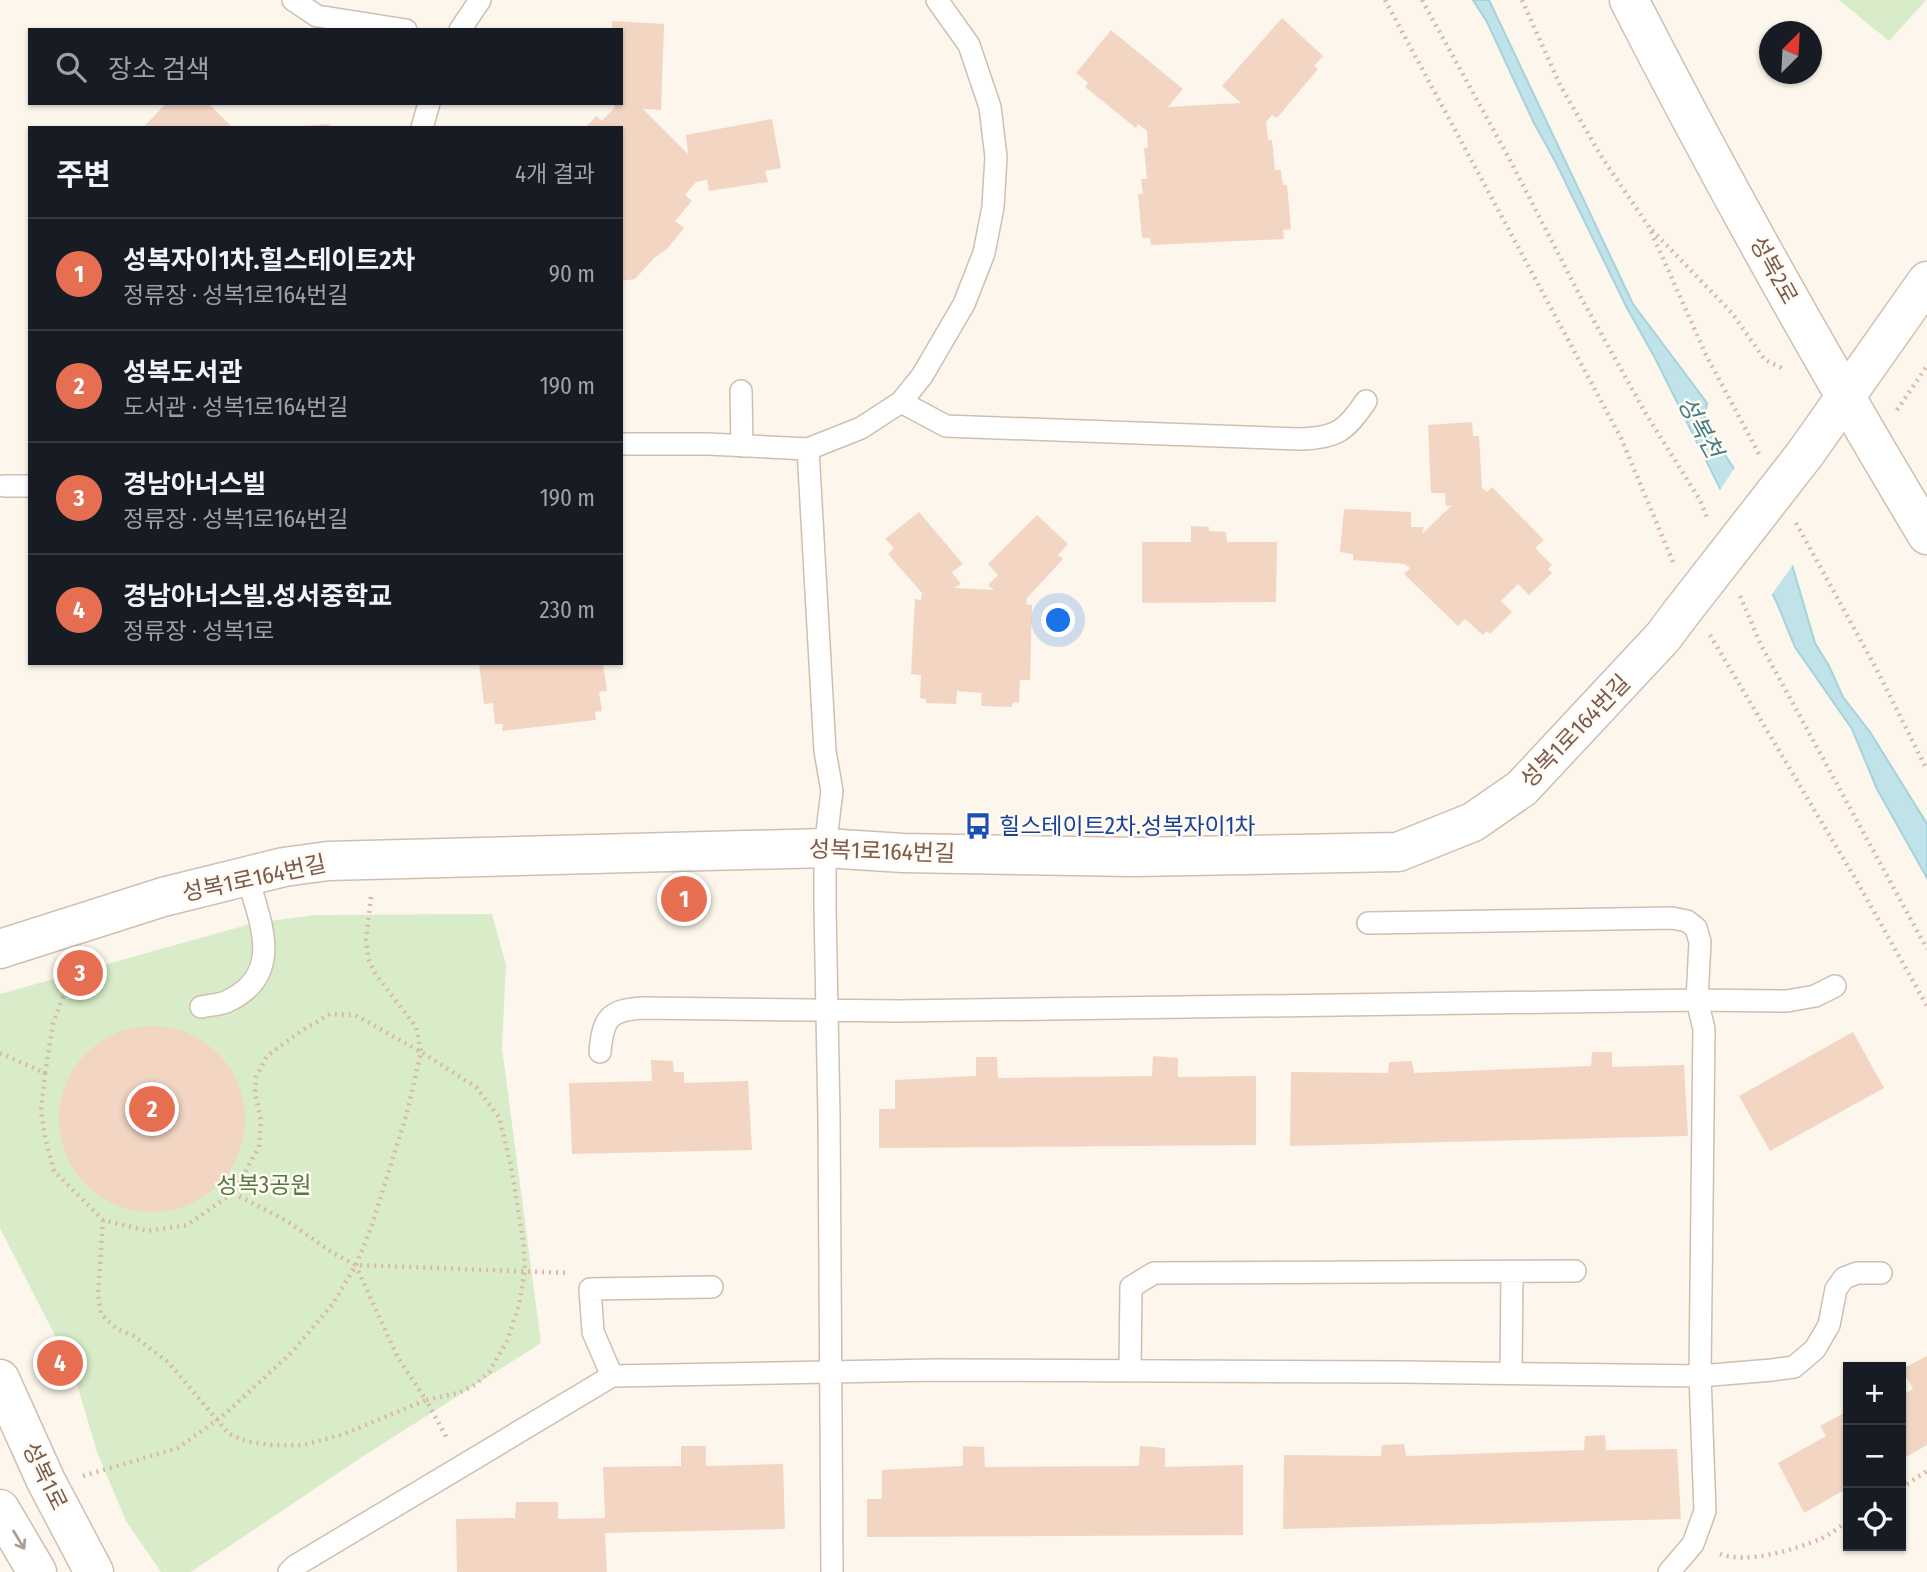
<!DOCTYPE html>
<html lang="ko">
<head>
<meta charset="utf-8">
<style>
	body { margin:0; font-family:"Fira Sans Condensed","Noto Sans KR",sans-serif; background:#20242c; color:#f1f3f6 }
	.controls { position:absolute; right:21px; bottom:21px; display:grid; overflow:hidden; border-radius:0px; box-shadow:0 2px 5px #0004 }
	.controls button { width:63px; height:63px; display:grid; place-items:center; padding:0; border:0; border-bottom:2px solid #363941; background:#171b24; color:#f1f3f6; font:35px sans-serif }
	.compass { position:absolute; left:1759px; top:21px; width:63px; height:63px; border-radius:50%; background:#171b24; box-shadow:0 2px 5px #0004; rotate:24deg }
	.you { position:absolute; left:1059px; top:621px; width:24px; height:24px; margin:-18px; border:5px solid #fff; border-radius:50%; background:#1a73e8; box-shadow:0 0 0 10px #1a73e833 }
	.badge { display:grid; place-items:center; width:46px; height:46px; border-radius:50%; background:#e76f51; color:#fff; font-size:23px; font-weight:700 }
	.pin { position:absolute; translate:-50% -50%; border:4px solid #fff; box-shadow:0 2px 7px #0006 }
	.list { margin:0; padding:0; list-style:none }
	h2 { display:flex; justify-content:space-between; align-items:center; height:91px; margin:0; padding:0 28px; font-size:30px }
	h2 small { font-size:23px; font-weight:400; color:#9ea1a6 }
	.list li { display:grid; grid-template-columns:46px 1fr auto; gap:21px; align-items:center; box-sizing:border-box; height:112px; padding:0 28px; border-top:2px solid #363941 }
	.list b { display:block; font-size:26px; white-space:nowrap }
	.list p { margin:0; font-size:23px; white-space:nowrap; color:#9ea1a6 }
	.list em { font-size:23px; font-style:normal; color:#9ea1a6 }
	.icon { flex:none; width:38px; height:38px; fill:none; stroke:currentColor; stroke-width:2; stroke-linecap:round; stroke-linejoin:round }
	.map { position:relative; flex:none; width:1927px; height:1572px; overflow:hidden }
	.search { position:absolute; background:#171b24; box-shadow:0 2px 5px #0004; left:28px; top:28px; width:595px; height:77px; display:flex; align-items:center; gap:18px; box-sizing:border-box; padding:0 24px; border-radius:0px; color:#9ea1a6; font-size:26px }
	.panel { position:absolute; background:#171b24; box-shadow:0 2px 5px #0004; left:28px; top:126px; width:595px; height:539px; border-radius:0px }
	.map>svg:first-child { display:block }
	.green { fill:#d8ecc9 }
	.water { fill:#bfe3e8; stroke:#a5d3da; stroke-width:2 }
	.pier { fill:#fdf6ec }
	.building { fill:#f3d5c3 }
	.lines { fill:none; stroke-linecap:round; stroke-linejoin:round }
	.service-casing { stroke:#d1beb0; stroke-width:24 }
	.tertiary-casing { stroke:#d1beb0; stroke-width:41 }
	.path { stroke:#d9b8a5; stroke-width:4.5; stroke-dasharray:2 5; stroke-linecap:butt }
	.service { stroke:#fff; stroke-width:21 }
	.tertiary { stroke:#fff; stroke-width:38 }
	.tertiary-bridge-casing { stroke:#d1beb0; stroke-width:41; stroke-linecap:butt }
	.tertiary-bridge { stroke:#fff; stroke-width:38 }
	.oneway { stroke:#af9d94 }
	.labels { text-anchor:middle; dominant-baseline:central; stroke-width:5; stroke-linejoin:round; paint-order:stroke }
	.street-label { font-size:23px; fill:#7a5c4d; stroke:#fffaf3 }
	.transit-label { font-size:23px; fill:#164399; stroke:#fffaf3; text-anchor:start }
	.park-label { font-size:23px; fill:#537a41; stroke:#fffaf3 }
	.water-label { font-size:24px; font-style:italic; fill:#437c86; stroke:#fffaf3 }
</style>
</head>
<body>
<div class="map">
<svg width="1927" height="1572" viewBox="0 0 1927 1572">
	<rect width="100%" height="100%" fill="#fdf6ec"/>
	<path class="green" d="M1839,0H1926L1889,41Z
		M492,914L506,965L502,1048L541,1343L362,1457L191,1572H161L126,1521L97,1452L73,1371L0,1228V994L254,923L316,915Z"/>
	<path class="water" d="M1473,0H1489L1633,304L1707,403L1704,423L1788,551L1815,643L1829,666L1843,697L1870,732L1927,824V878L1877,789L1852,729L1795,647L1777,603L1655,358L1627,308L1555,161L1534,123L1487,22Z"/>
	<path class="pier" d="M1736,466L1791,549L1795,562L1770,597L1718,493Z"/>
	<path class="building" d="M1282,18L1323,56L1314,66L1318,69L1277,118L1272,115L1266,122L1268,140H1272L1275,170H1281L1283,185H1287L1291,229L1283,230L1284,239L1151,245L1150,238H1142L1138,194H1143L1141,179H1147L1144,148H1148L1147,131L1138,124L1136,128L1085,87L1088,83L1076,73L1111,30L1183,89L1168,107L1241,103L1222,86Z
		M612,21L664,24L661,110L643,109L688,154L686,135L772,119L781,168L765,171L768,182L709,191L707,180L696,182L685,195L692,201L675,221L684,228L667,249L654,258L635,279L621,281V128H585L596,116L602,121L615,107L614,103H621V30H612Z
		M166,103H208L233,128H143Z
		M329,124V128H303V126Z
		M1472,422L1473,436H1479L1482,488L1487,492L1492,487L1544,540L1535,548L1552,565L1548,569L1552,573L1529,595L1518,584L1501,601L1512,612L1490,634L1487,631L1483,635L1465,619L1458,626L1404,574L1410,568L1405,564L1353,560V554L1340,552L1344,509L1411,512V527H1424L1422,534L1452,505L1446,506L1445,493H1431L1428,425Z
		M919,512L963,564L952,572L961,584L954,588L994,590L988,585L998,575L988,564L1037,515L1068,544L1058,555L1063,559L1027,598L1026,604L1032,605L1030,680H1020L1019,703L1013,702L1012,707L981,706L982,693L957,691L956,704L926,703V699L920,698L921,675L911,674L915,599L921,600L922,593L888,554L894,548L885,539Z
		M1191,526L1209,527V531L1226,532L1227,542H1277L1276,602L1142,603V542H1191Z
		M479,663H603L607,691L599,692L602,711L595,712L596,720L502,731L503,724H495L493,703L484,704Z
		M59 1119a93 93 0 1 1 186 0a93 93 0 1 1-186 0Z
		M1853,1032L1884,1088L1770,1151L1739,1096Z
		M1592,1052H1612V1067L1684,1065L1688,1136L1290,1146L1291,1072L1388,1073L1389,1062L1412,1061L1414,1073L1591,1066Z
		M1153,1056L1178,1058V1077L1256,1076V1145L879,1148V1109H895V1080L976,1076V1057H997L998,1078L1152,1076Z
		M651,1060L673,1061L674,1072H684V1083L748,1081L752,1150L572,1154L569,1083L652,1081Z
		M1927,1356V1445L1901,1460V1396L1913,1389L1902,1369Z
		M1848,1411V1488L1804,1513L1778,1463L1826,1436L1820,1426Z
		M1605,1435L1606,1450L1677,1449L1681,1519L1283,1529L1284,1455L1381,1456L1382,1445L1404,1444L1406,1456L1584,1450L1585,1436Z
		M681,1446H706V1466L783,1464L785,1529L605,1533L607,1572H457L456,1519L515,1518L516,1502H558V1519L605,1518L603,1467L681,1466Z
		M963,1446L984,1447L985,1467L1139,1466L1140,1446L1165,1448V1467L1243,1465V1535L867,1537V1499H882V1470L963,1466Z"/>
	<g class="lines">
		<defs>
			<path id="service" d="M293,0L317,16L406,30
				M460,30L480,0
				M422,128L429,103
				M741,391L742,446
				M901,402L946,426L1300,439C1336,438 1346,431 1366,401
				M621,444H708L808,449L861,428L901,402L922,376L964,304L984,253L993,207L996,157L990,107L969,45L937,0
				M808,449L825,751L832,791L825,848V907L829,1117L832,1572
				M4,486H30
				M1368,923L1672,918L1687,921L1696,928L1700,942L1697,1000L1704,1029L1700,1376L1705,1511L1693,1544L1669,1572
				M201,1007C210,1005 220,1005 228,1001C285,974 260,921 247,876
				M600,1052C603,1018 609,1010 643,1008L898,1011L1697,1000L1787,1001L1815,996L1835,986
				M1130,1371L1131,1287L1154,1273L1575,1271
				M1511,1373L1512,1272
				M612,1376L593,1332L590,1289L712,1287
				M289,1572L295,1566L612,1376L935,1370L1401,1372L1700,1376L1772,1370L1794,1367L1815,1349L1829,1325L1836,1289L1844,1278L1857,1273H1881"/>
			<path id="tertiary" d="M1629,0C1722,182 1822,360 1927,535
				M1805,454L1927,281
				M0,949L163,897L284,867L328,861L825,848L903,853L1134,857L1398,852L1473,822L1522,788L1663,637L1681,613
				M0,1379L46,1481L94,1572
				M0,1509L37,1572"/>
		</defs>
		<use href="#service" class="service-casing"/>
		<use href="#tertiary" class="tertiary-casing"/>
		<path class="path" d="M1385,0L1621,438L1673,562
			M1422,0L1510,160L1579,294L1646,414L1700,500L1708,520
			M1522,0L1560,85L1601,156L1649,227L1706,355L1759,454
			M1652,230L1732,313L1765,360L1784,369
			M1897,410L1927,366
			M1796,523L1877,670L1927,770
			M1740,596L1761,645L1927,949
			M1710,635L1855,878L1927,1006
			M0,1053L45,1073L41,1111L45,1138L54,1171L103,1220L147,1231L187,1225L233,1193L259,1147L261,1120L255,1093L256,1077L267,1056L301,1031L330,1014L355,1015L421,1052L476,1087L499,1117L511,1165L524,1247L525,1270L519,1305L507,1341L489,1372L475,1385L458,1393L426,1400L448,1440
			M45,1073L53,1024L62,999L81,962
			M233,1193L287,1221L333,1253L356,1265L569,1273
			M103,1220L98,1295L101,1314L117,1329L134,1336L168,1362L229,1434L249,1442L272,1445H304L344,1434L426,1400L398,1358L356,1266
			M83,1476L178,1448L225,1414L291,1353L332,1305L356,1265L371,1228L407,1113L421,1052L416,1027L376,975L368,958L366,939L371,897
			M1901,1488L1927,1471
			M1720,1554C1747,1564 1794,1550 1820,1539C1830,1535 1839,1527 1848,1521"/>
		<use href="#service" class="service"/>
		<use href="#tertiary" class="tertiary"/>
		<defs>
			<path id="tertiary-bridge" d="M1681,613L1805,454"/>
		</defs>
		<use href="#tertiary-bridge" class="tertiary-bridge-casing"/>
		<use href="#tertiary-bridge" class="tertiary-bridge"/>
	</g>
	<defs><path id="oneway-shaft" d="M-6 0H5M1.5-3L5.5 0L1.5 3" fill="none" stroke-width="1.6" stroke-linecap="round" stroke-linejoin="round" transform="scale(1.75)"/></defs>
	<use class="oneway" href="#oneway-shaft" transform="translate(19 1540) rotate(59)"/>
	<defs>
		<symbol id="bus-bare" viewBox="-9 -9 18 18"><path d="M-5-6H5V4H4V6H2V4H-2V6H-4V4H-5ZM-3.5-4V0h7V-4ZM-3.5 1.2v1.5H-2V1.2ZM2 1.2v1.5H3.5V1.2Z" fill="#1a4fb4" stroke="#fffaf3" stroke-width="2.5" paint-order="stroke"/></symbol>
	</defs>
	<g fill-rule="evenodd">
		<use href="#bus-bare" x="959" y="807" width="38" height="38"/>
	</g>
	<g class="labels">
		<g class="street-label">
			<text transform="translate(1774 270) rotate(61)">성복2로</text>
			<text transform="translate(1575 731) rotate(-46)">성복1로164번길</text>
			<text transform="translate(882 851) rotate(2)">성복1로164번길</text>
			<text transform="translate(254 878) rotate(-12)">성복1로164번길</text>
			<text transform="translate(45 1476) rotate(64)">성복1로</text>
		</g>
		<g class="transit-label">
			<text x="999" y="826">힐스테이트2차.성복자이1차</text>
		</g>
		<g class="park-label">
			<text x="264" y="1185">성복3공원</text>
		</g>
		<g class="water-label">
			<text transform="translate(1700 427) rotate(61)">성복천</text>
		</g>
	</g>
</svg>
<div class="controls">
<button>+</button>
<button>−</button>
<button><svg class="icon" aria-label="locate" viewBox="0 0 24 24"><circle cx="12" cy="12" r="6"/><path d="M12 2v4M12 18v4M2 12h4M18 12h4"/></svg></button>
</div>
<svg class="compass" viewBox="-18 -18 36 36"><path d="M0-13l5 13h-10z" fill="#e53935"/><path d="M0 13l5-13h-10z" fill="#9ea1a6"/></svg>
<div class="you"></div>
<div class="pin badge" style="left:684px;top:899px">1</div>
<div class="pin badge" style="left:152px;top:1109px">2</div>
<div class="pin badge" style="left:80px;top:973px">3</div>
<div class="pin badge" style="left:60px;top:1363px">4</div>
<div class="search"><svg class="icon" aria-label="search" viewBox="0 0 24 24"><circle cx="10" cy="10" r="6"/><path d="M15 15l6 6"/></svg>장소 검색</div>
<section class="panel">
<h2>주변<small>4개 결과</small></h2>
<ul class="list">
<li><span class="badge">1</span><div><b>성복자이1차.힐스테이트2차</b><p>정류장 · 성복1로164번길</p></div><em>90 m</em></li>
<li><span class="badge">2</span><div><b>성복도서관</b><p>도서관 · 성복1로164번길</p></div><em>190 m</em></li>
<li><span class="badge">3</span><div><b>경남아너스빌</b><p>정류장 · 성복1로164번길</p></div><em>190 m</em></li>
<li><span class="badge">4</span><div><b>경남아너스빌.성서중학교</b><p>정류장 · 성복1로</p></div><em>230 m</em></li>
</ul>
</section>
</div>
</body>
</html>
